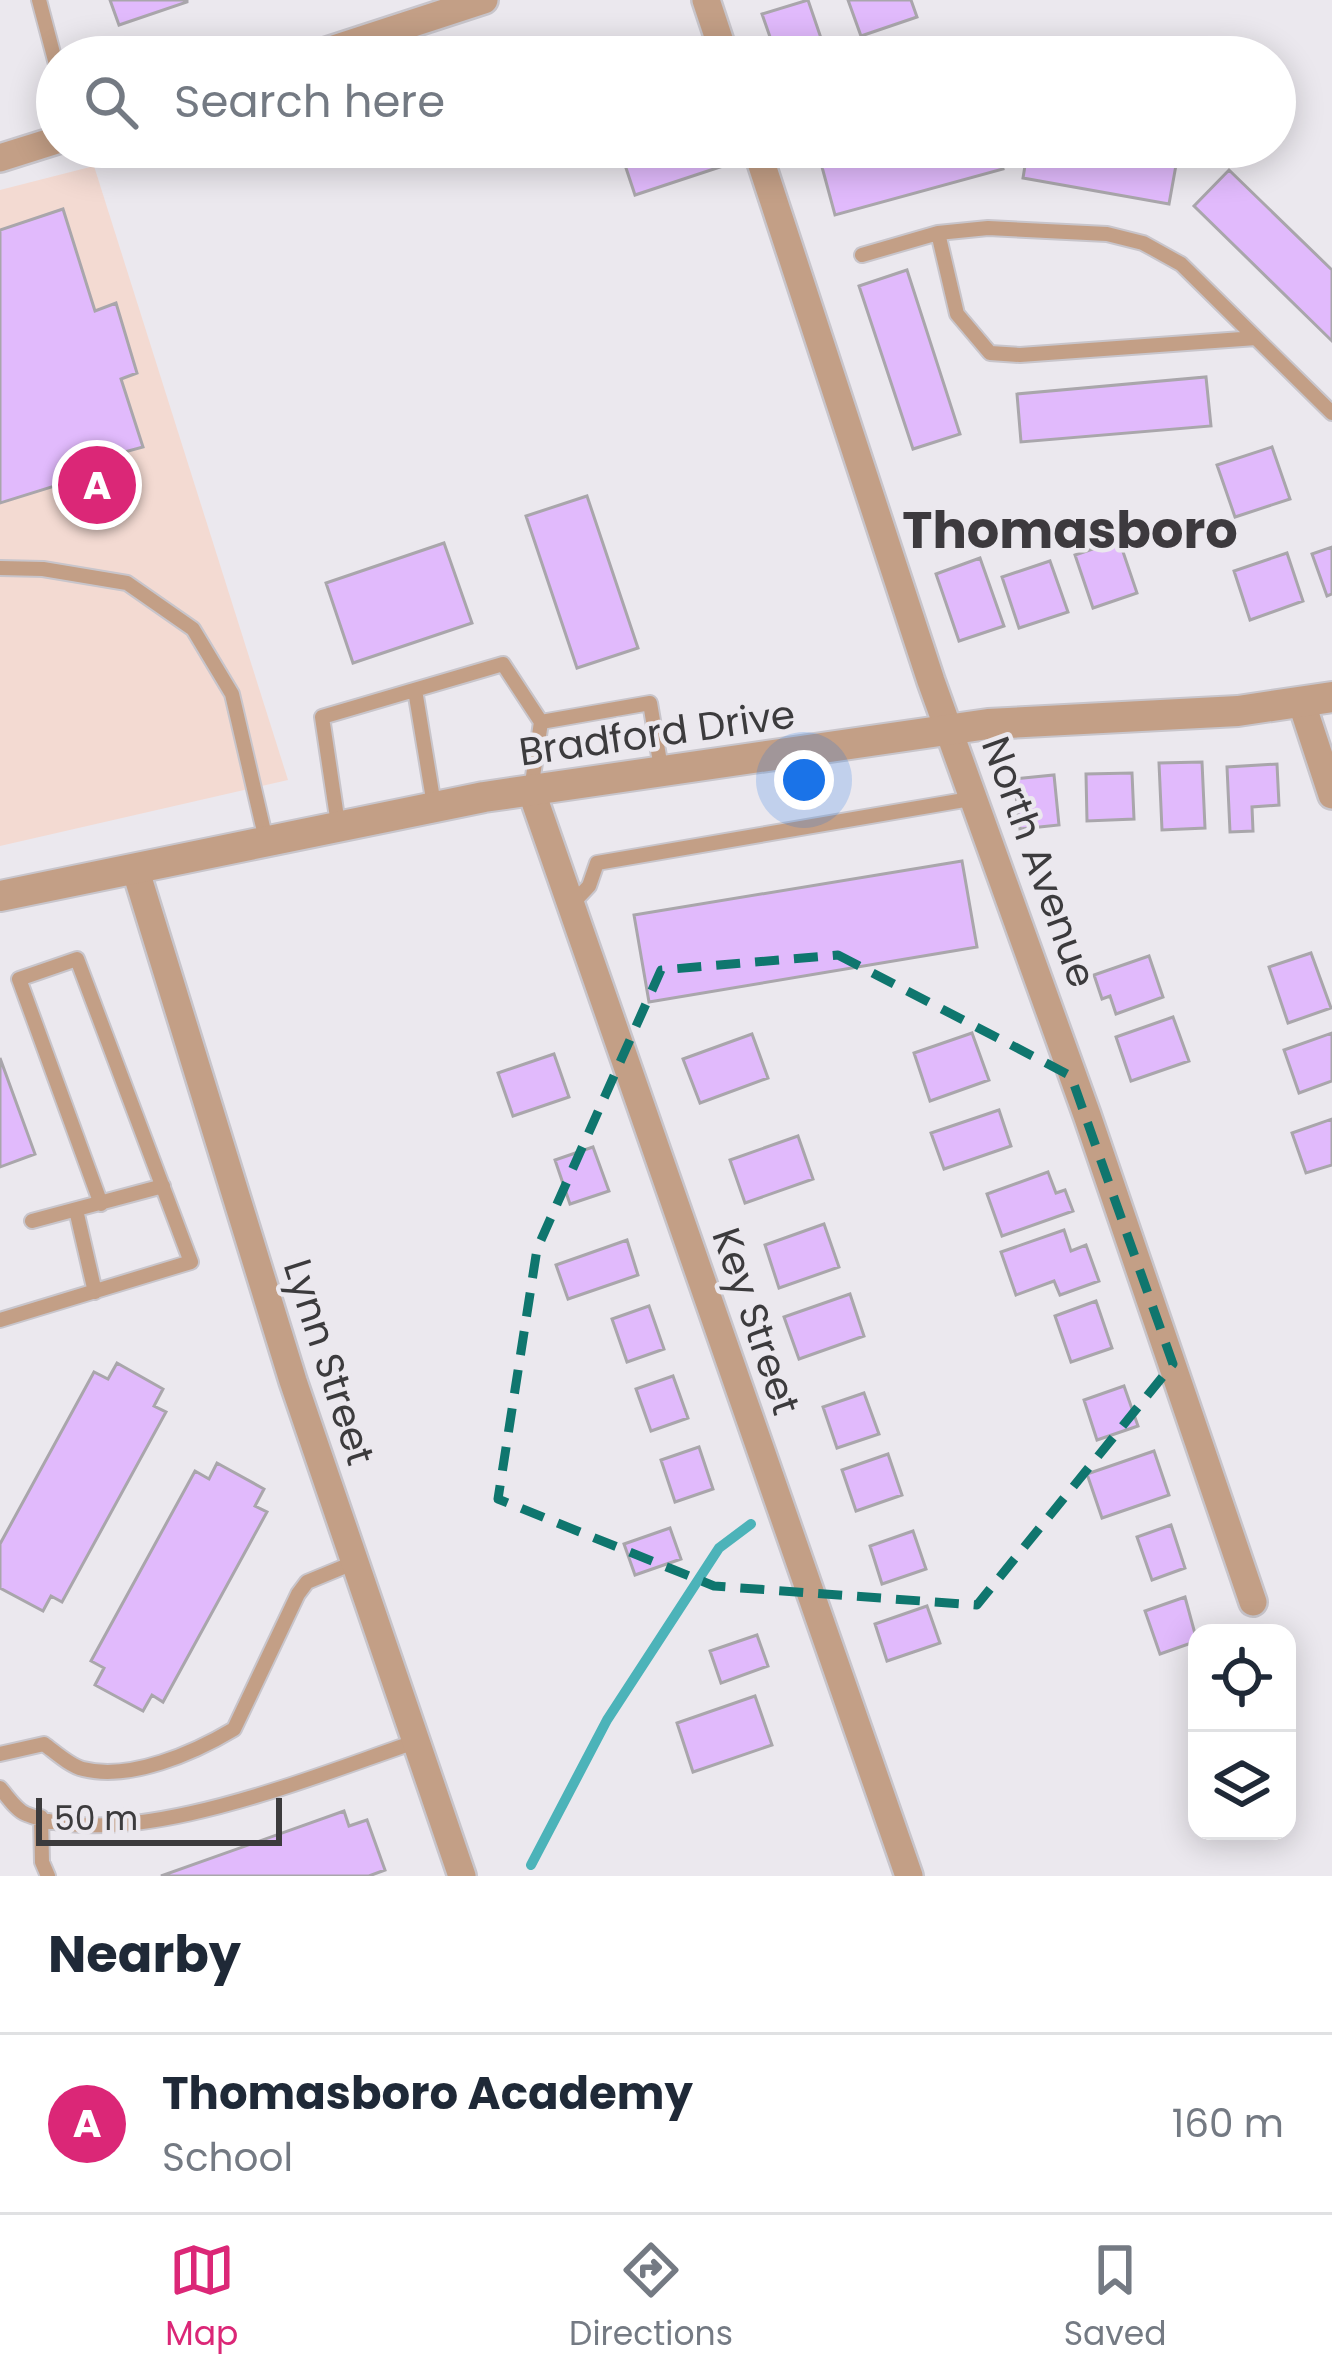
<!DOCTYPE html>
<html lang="en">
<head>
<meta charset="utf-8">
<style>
	body { margin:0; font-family:Poppins,sans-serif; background:#f6f6f7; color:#1f2937 }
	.controls { position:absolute; right:36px; bottom:36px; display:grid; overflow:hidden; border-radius:24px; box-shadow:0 6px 30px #0003 }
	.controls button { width:108px; height:108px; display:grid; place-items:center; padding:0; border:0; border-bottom:3px solid #e0e1e3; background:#fff; color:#1f2937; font:60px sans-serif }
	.scale { position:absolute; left:36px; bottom:30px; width:246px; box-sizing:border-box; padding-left:12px; border:6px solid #3c3b3d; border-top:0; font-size:33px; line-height:42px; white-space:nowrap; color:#3c3b3d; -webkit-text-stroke:9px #ebe8ee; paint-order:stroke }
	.you { position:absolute; left:804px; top:780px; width:42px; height:42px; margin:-30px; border:9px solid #fff; border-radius:50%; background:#1a73e8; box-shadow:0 0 0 18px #1a73e833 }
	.badge { display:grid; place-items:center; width:78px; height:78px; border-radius:50%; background:#db2777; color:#fff; font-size:39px; font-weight:700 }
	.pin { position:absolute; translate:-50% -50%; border:6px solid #fff; box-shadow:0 3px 12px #0006 }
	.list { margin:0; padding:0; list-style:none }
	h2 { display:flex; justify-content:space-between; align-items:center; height:156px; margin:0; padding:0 48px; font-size:51px }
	h2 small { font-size:39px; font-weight:400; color:#747a83 }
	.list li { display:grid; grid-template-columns:78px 1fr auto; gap:36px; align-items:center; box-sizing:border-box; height:180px; padding:0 48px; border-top:3px solid #e0e1e3 }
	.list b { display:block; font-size:45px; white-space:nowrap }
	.list p { margin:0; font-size:39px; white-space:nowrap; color:#747a83 }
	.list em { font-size:39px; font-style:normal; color:#747a83 }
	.icon { flex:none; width:66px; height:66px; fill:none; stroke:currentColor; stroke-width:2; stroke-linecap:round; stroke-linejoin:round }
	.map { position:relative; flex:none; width:1332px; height:1876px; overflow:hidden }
	.search { position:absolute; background:#fff; box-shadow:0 6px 30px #0003; left:36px; right:36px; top:36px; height:132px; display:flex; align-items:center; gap:30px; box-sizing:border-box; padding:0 42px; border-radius:66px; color:#747a83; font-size:45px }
	.sheet { height:336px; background:#fff }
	nav { display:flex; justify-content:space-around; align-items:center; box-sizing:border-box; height:168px; border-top:3px solid #e0e1e3; background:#fff; font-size:33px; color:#747a83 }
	nav a { display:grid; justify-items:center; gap:6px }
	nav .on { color:#db2777 }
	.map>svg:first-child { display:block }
	.education { fill:#f3dad2 }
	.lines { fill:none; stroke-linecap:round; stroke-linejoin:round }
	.stream { stroke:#4cb3b9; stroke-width:10 }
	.building { fill:#e1bafc; stroke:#a9a6ab; stroke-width:3 }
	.service-casing { stroke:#c8c5cb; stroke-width:18 }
	.minor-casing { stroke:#c8c5cb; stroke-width:32 }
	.tertiary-casing { stroke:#c8c5cb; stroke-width:34 }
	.service { stroke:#c39f86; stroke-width:14 }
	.minor { stroke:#c39f86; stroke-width:27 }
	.tertiary { stroke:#c39f86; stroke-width:30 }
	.marked { fill:none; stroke:#0f766e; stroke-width:9; stroke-dasharray:24 15; stroke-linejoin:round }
	.labels { text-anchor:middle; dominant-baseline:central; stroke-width:9; stroke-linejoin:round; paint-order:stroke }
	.street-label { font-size:39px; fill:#3c3b3d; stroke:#ebe8ee }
	.district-label { font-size:51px; font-weight:bold; fill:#3d3a3e; stroke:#ebe8ee }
</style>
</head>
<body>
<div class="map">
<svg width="1332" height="1876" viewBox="0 0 1332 1876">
	<rect width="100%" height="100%" fill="#ebe8ee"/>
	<path class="education" d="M94,166L288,780L0,846V190Z"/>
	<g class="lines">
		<path class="stream" d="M531,1865L607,1720L719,1548L751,1524"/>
	</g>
	<path class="building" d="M110,0H187V2L119,25Z
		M808,0L822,41L777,57L762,14Z
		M848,0H911L917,17L861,36Z
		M439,147H484L444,161Z
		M619,147H713L720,167L635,195Z
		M895,147H997L1003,169L835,215L822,167Z
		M1028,147H1139L1178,154L1169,204L1023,178Z
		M1229,170L1332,270V341L1194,206Z
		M63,209L95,311L116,303L137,373L121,379L143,447L117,454L119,466L0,503V230Z
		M907,270L960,434L913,449L859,286Z
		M1206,377L1211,426L1021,442L1017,394Z
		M1272,447L1290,499L1235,517L1217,465Z
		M587,496L638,648L577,668L526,516Z
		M1119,540L1137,593L1093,608L1075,555Z
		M444,543L472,623L353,663L326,583Z
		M1332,547V594L1327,596L1312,554Z
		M1287,553L1303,601L1250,620L1234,571Z
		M980,558L1004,626L959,641L936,574Z
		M1050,561L1068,612L1019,628L1002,577Z
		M1202,762L1205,828L1162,830L1159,763Z
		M1277,764L1279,805L1252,807L1253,831L1230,832L1227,767Z
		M1132,773L1134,819L1087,821L1086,774Z
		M1054,775L1059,825L1020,829L1014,779Z
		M962,861L977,947L649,1002L634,915Z
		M1311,953L1331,1008L1288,1023L1269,967Z
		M1149,956L1163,997L1116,1014L1110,996L1102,999L1094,975Z
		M1173,1017L1189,1061L1131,1081L1116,1037Z
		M972,1033L989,1080L930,1101L914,1053Z
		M1332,1033V1081L1299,1093L1284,1050Z
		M752,1034L768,1078L700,1103L683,1059Z
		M554,1054L569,1097L513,1116L498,1073Z
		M0,1058L35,1154L0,1167Z
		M999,1110L1011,1146L944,1169L931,1133Z
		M1332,1119V1165L1306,1173L1292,1133Z
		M798,1136L813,1179L745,1203L730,1160Z
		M593,1147L609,1191L570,1204L555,1160Z
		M1048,1172L1056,1193L1065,1190L1073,1211L1002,1236L987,1194Z
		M824,1224L839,1267L779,1288L765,1245Z
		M1064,1230L1071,1251L1086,1245L1099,1281L1060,1295L1054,1281L1016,1295L1001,1252Z
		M627,1240L638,1275L568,1299L556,1265Z
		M850,1294L864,1336L799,1359L784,1317Z
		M1096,1301L1112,1348L1071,1362L1055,1316Z
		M649,1306L664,1349L627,1362L612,1319Z
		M117,1363L163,1389L154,1406L166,1412L62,1602L51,1596L43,1611L0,1588V1544L94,1372L108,1379Z
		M673,1376L688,1418L651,1431L636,1389Z
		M1124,1386L1138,1426L1097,1440L1084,1400Z
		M864,1393L879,1434L837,1448L823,1407Z
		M699,1447L713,1489L675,1502L661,1460Z
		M1154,1451L1169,1495L1102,1518L1087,1474Z
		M888,1454L902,1495L856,1511L842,1470Z
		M217,1463L264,1489L255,1506L267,1512L163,1702L152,1695L143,1711L95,1685L104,1668L91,1661L195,1471L209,1479Z
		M1171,1525L1185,1568L1152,1580L1137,1537Z
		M670,1528L681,1559L635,1575L624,1544Z
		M913,1531L926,1569L882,1584L870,1546Z
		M1185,1597L1197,1641L1160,1654L1145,1611Z
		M927,1606L940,1643L887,1661L875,1624Z
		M757,1635L768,1666L721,1683L710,1651Z
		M755,1696L772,1745L693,1772L677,1723Z
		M344,1811L349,1826L367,1820L385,1870L369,1876H161Z"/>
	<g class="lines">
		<defs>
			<path id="service" d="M39,0L57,68
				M938,233L957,314L990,353L1020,355L1256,338
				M862,255L938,233L988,228L1107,234L1143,243L1181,264L1332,413
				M0,568L43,569L127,583L193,629L232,694L266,840
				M415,690L434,805
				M531,790L541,722L650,703L662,774
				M338,824L322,717L503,664L541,722
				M572,904L589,886L597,863L976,798
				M76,1210L95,1292
				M32,1221L163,1186
				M0,1320L191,1262L77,959L19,979L101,1204
				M0,1754L44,1744C55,1752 70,1766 83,1769C130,1781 194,1753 234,1729L298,1594L307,1582L353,1563
				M0,1788C8,1797 16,1810 26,1814C127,1855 316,1775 415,1742
				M41,1817L42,1862L48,1876"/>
			<path id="minor" d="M706,0L725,57
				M309,57L484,0
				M756,147L931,681L1087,1115L1253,1602
				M0,158L57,140
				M1302,704L1332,795
				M531,790L909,1876
				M135,868L293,1381L462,1876"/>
			<path id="tertiary" d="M0,896L484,797L988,724L1238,711L1332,697"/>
		</defs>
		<use href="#service" class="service-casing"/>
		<use href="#minor" class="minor-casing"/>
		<use href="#tertiary" class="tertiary-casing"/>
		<use href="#service" class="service"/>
		<use href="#minor" class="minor"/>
		<use href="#tertiary" class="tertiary"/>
	</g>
	<path class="marked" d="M838,955L1071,1076L1173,1364L977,1605L714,1586L498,1499L537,1249L661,970Z"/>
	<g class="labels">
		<g class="street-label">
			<text transform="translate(657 733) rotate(-8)">Bradford Drive</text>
			<text transform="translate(1039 862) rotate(70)">North Avenue</text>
			<text transform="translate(756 1321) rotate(71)">Key Street</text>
			<text transform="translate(329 1362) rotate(72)">Lynn Street</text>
		</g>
		<g class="district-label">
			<text x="1070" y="530">Thomasboro</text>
		</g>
	</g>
</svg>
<div class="controls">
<button><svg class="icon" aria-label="locate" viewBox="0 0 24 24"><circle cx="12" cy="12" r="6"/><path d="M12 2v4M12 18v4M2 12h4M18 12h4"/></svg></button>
<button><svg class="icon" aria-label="layers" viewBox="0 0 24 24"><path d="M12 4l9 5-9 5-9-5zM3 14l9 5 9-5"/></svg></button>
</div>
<div class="scale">50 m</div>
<div class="you"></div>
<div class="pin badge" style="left:97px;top:485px">A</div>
<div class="search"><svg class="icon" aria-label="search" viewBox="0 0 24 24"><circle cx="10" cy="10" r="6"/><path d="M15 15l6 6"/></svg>Search here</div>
</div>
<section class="sheet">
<h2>Nearby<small></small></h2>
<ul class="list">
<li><span class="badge">A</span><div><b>Thomasboro Academy</b><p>School</p></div><em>160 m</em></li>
</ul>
</section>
<nav>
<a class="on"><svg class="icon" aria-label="map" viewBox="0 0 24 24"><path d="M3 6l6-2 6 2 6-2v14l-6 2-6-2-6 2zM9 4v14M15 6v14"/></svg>Map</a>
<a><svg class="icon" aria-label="directions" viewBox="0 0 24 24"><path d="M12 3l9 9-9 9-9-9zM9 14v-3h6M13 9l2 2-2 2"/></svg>Directions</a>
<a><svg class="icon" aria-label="saved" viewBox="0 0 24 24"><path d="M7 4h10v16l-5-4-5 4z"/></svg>Saved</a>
</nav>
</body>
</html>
